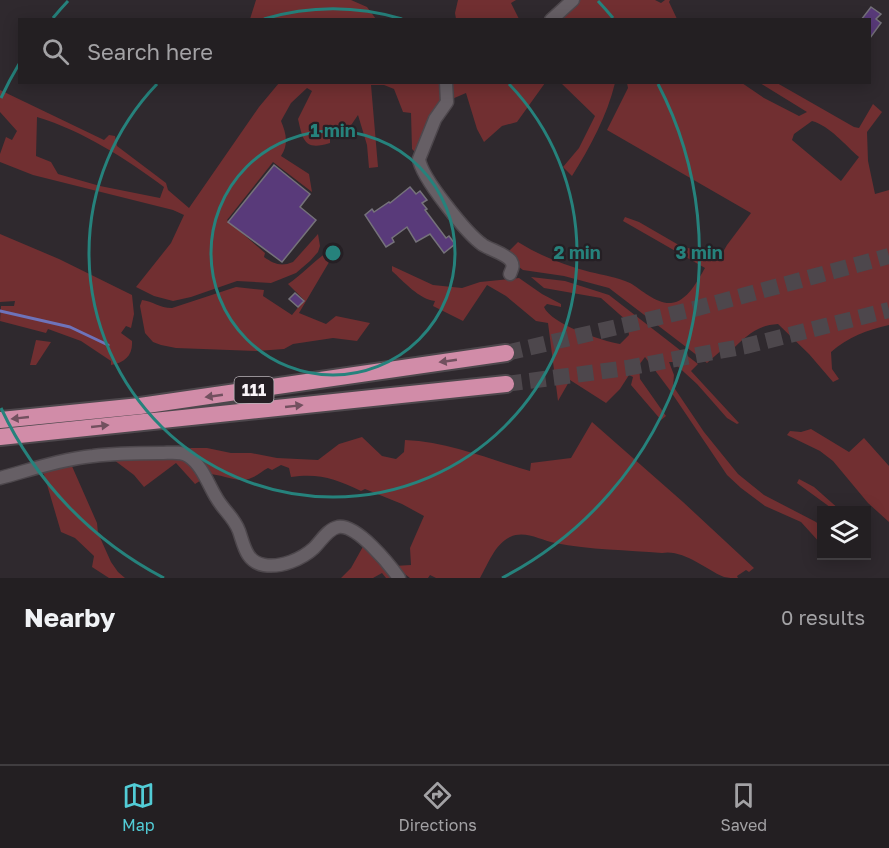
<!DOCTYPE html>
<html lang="en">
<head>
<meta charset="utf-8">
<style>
	body { margin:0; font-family:"Golos Text",sans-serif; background:#2b272a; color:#f1f3f6 }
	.controls { position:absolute; right:18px; bottom:18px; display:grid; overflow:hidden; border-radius:0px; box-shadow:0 3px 15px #0003 }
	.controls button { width:54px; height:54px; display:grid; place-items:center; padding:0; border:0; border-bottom:2px solid #403d40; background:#231f22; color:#f1f3f6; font:30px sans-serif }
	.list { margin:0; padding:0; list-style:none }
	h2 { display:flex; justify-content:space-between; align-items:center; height:78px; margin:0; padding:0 24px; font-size:26px }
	h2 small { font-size:20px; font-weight:400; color:#a3a2a5 }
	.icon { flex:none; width:33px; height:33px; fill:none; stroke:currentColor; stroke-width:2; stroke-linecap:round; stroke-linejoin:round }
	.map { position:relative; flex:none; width:889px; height:578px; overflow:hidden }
	.search { position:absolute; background:#231f22; box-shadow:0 3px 15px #0003; left:18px; right:18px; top:18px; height:66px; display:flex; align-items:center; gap:15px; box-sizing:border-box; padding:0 21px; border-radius:0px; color:#a3a2a5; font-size:22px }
	.sheet { height:186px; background:#231f22 }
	nav { display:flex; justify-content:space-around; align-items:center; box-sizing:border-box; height:84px; border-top:2px solid #403d40; background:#231f22; font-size:16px; color:#a3a2a5 }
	nav a { display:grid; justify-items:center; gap:3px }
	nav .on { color:#52ccd6 }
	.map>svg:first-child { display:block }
	.green { fill:#712f31; fill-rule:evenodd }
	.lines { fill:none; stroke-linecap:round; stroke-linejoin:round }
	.stream { stroke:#6e73ba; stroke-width:3 }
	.building { fill:#593a7a; stroke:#75727a; stroke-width:1.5 }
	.trunk-tunnel { stroke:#4d474c; stroke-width:16; stroke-dasharray:16 8; stroke-linecap:butt }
	.minor-casing { stroke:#4d474c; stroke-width:15 }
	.trunk-casing { stroke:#4d474c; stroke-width:20 }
	.minor { stroke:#665f65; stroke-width:12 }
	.trunk { stroke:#d18ca8; stroke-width:16 }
	.oneway { fill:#72505f }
	.ring { fill:none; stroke:#26827c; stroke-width:3 }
	.labels { text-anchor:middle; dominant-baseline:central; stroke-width:4.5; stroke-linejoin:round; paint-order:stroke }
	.shield { fill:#251f24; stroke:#b9b3b8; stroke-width:1.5 }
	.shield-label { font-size:16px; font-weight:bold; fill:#f8f3f7 }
	.centre { fill:#26827c; stroke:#251f24; stroke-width:3 }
	.ring-label { font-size:18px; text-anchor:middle; font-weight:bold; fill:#26827c; stroke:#251f24; stroke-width:4.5; stroke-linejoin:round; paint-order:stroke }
</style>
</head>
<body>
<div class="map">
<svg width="889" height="578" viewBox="0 0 889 578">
	<rect width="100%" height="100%" fill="#2f292e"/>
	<path class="green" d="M256,0H351L367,7L376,19H250Z
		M458,0H516L511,3L519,19H456L455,13Z
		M577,0H655L661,3L665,0H670L669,2L677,19L554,20Z
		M497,82C513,86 528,83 545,83L517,122L502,126L484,142L477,129L466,93L452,99L417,154L412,149L411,113L403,112L394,89L384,85H371L378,167L369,168L367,145L358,115L343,137L330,138V143C305,151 303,141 298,119L312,91L307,88L291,103L281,121C286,133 289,144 281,156L309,174L312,192L273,162L227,220L265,253L264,257C274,264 281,267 293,262L318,234L320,246L318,252L310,261L296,273L271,283L237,281L191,297L173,301L154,296L136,287L171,243L184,215L173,210L33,175L0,162V154L6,137L12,140L17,131L0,112V90L104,140L109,135L115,136L117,146L166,183L168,190L189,208L259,107L279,83ZM37,117C83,131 125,158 164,187L160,198L100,186L58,174L51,162L36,156Z
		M561,83H615C607,116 590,147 572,176L563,167L579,148L595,116Z
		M627,83H742L764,98L799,116L807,112L760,83H777L854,127L859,128L873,104L882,112L867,132L868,161L875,194L889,190V325C867,330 848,337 831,352L832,369L839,379L833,382L809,354L778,324C757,325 745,337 730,352L724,348L707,363L609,288L564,276L523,270L504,256L518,242C540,256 564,265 590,272C603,275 617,277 630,283C642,290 656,304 671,303C687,302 698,280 705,268L623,221L625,217L639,222L677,244L719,259L727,245L751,213L607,130L628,88ZM812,121C830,126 845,145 859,157L841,181L792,140L794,134Z
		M0,234L59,259L132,295L134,314L131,328L126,326L121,333L132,341C133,355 125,363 111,365V361L81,341L48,329L46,333L0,321L1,306H14L15,301L0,302Z
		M338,247L299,313L326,324L336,316L370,323L357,341L333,338L293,344L284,349L257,351L176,348L161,345L153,342L145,333L140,306L142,300C153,301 159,308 172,308L236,287L264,290L263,296L292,315L304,300L288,284C305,273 320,253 338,247Z
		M392,266L433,285L462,288L480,282L519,278L542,294L561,304V307L547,304L544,307C551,324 602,341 620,344L629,335L627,321L601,298L544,288L531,277L565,281L609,295L698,364L691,371L739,423L737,424L727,418L697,384L673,362H669L674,375L673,386L704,432L738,474L764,495L816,522L821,527V544L801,522L765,506L741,488L727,475L669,389L645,357L639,365L640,379L666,416L661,420L631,385L633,377L629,375L620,389L606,403L570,380L558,401L548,323L536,321L506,296L487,285L463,321L433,306L435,301C420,300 403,281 392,271Z
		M36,340L51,342L36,365H30Z
		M592,422L683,502L754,568L749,572L746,570L737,576L738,578C733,578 728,578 724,577C705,569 683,549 662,553C628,550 589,550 555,543C540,540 525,530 510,537C495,544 488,564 480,578H436L430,575L428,578H410L394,566L411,565L410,548L424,516L402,504L365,489L361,491C335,479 320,473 291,477L289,468L281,465L272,470L268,468C262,471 257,476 251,478C239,484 222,474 208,474L190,448H207L231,453H251L277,458L318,460L339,444L362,437L382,456L396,459L404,452L405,440C450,442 488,459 530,471L531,463L571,458Z
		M811,429L849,452L864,438L889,466V522L868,503L833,461L820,451L787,435L790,431L801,432Z
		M183,457L203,479L195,484L176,463L144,487L134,475L114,460Z
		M71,464L97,523L98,533L111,562L118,572L125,578H109L92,567L94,556L75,538L61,532L43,471Z
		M799,479L814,487L840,510H834L797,483Z
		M365,543L397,578H386L382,573L373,578H341L351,568Z"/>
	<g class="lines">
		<path class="stream" d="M0,311L70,327L108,345"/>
	</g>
	<path class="building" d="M871,7L881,14L876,19L881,23L870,38V20H861Z
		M274,165L310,194L300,207L316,220L282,262L228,222Z
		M410,187L416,194L420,191L427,200L422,203L427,209L425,210L446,238L449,236L455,244L444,253L430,234L416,242L407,227L392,238L394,242L386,247L365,215L372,209L374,212L389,202L390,203Z
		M295,293L304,301L298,307L289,299Z"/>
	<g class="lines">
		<path class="trunk-tunnel" d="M506,353L694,309L889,256
			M506,384L627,368L746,346L889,310"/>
		<defs>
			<path id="minor" d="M551,20L573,0
				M446,82L447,102L435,119L419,159C421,177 467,234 483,245C491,250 506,254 511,261C514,266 512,269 510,274
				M0,478C30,470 62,459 93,456C116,453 139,453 161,453C170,453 181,451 188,456C202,465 208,484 216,497C223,510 234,517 239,531C244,545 246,562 264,565C281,568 302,559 314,548C321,541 328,529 338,527C357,524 389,564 399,578"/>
			<path id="trunk" d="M0,420L140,406L506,353
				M0,437L506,384"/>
		</defs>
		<use href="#minor" class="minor-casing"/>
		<use href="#trunk" class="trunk-casing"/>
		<use href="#minor" class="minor"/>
		<use href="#trunk" class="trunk"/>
	</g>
	<defs><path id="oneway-solid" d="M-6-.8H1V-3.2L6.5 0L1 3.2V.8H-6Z" transform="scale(1.5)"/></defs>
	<g class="oneway">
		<use href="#oneway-solid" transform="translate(448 361) rotate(172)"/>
		<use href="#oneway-solid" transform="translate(214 396) rotate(172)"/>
		<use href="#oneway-solid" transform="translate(294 406) rotate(-6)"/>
		<use href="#oneway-solid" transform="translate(20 418) rotate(174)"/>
		<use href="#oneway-solid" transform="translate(100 426) rotate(-6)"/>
	</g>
	<g class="ring">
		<circle cx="333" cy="253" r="122"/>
		<path d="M264 19A244 244 0 0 1 402 19M509 84A244 244 0 1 1 157 84"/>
		<path d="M164 578A366 366 0 0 1 1 408M1 98A366 366 0 0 1 19 64M53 18A366 366 0 0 1 68 1M598 1A366 366 0 0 1 613 18M658 84A366 366 0 0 1 502 578"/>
	</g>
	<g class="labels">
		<rect class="shield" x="234.5" y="377" width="39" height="26" rx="4.5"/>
		<g class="shield-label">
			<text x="254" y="390">111</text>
		</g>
	</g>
	<circle cx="333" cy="253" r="9" class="centre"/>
	<g class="ring-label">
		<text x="333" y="137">1 min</text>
		<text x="577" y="259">2 min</text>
		<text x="699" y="259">3 min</text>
	</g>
</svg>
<div class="controls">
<button><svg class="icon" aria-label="layers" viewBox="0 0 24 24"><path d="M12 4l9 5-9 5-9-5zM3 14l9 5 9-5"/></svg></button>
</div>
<div class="search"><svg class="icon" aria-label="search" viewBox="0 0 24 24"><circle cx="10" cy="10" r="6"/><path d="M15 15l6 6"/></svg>Search here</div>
</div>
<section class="sheet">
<h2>Nearby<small>0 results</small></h2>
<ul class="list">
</ul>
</section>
<nav>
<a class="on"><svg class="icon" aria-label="map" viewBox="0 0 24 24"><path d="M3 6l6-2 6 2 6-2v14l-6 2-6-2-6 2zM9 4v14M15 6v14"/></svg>Map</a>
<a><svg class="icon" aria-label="directions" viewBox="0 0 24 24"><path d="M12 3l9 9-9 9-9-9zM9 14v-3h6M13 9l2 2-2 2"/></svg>Directions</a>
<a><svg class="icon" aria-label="saved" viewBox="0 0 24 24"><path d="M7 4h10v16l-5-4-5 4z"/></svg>Saved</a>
</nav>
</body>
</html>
